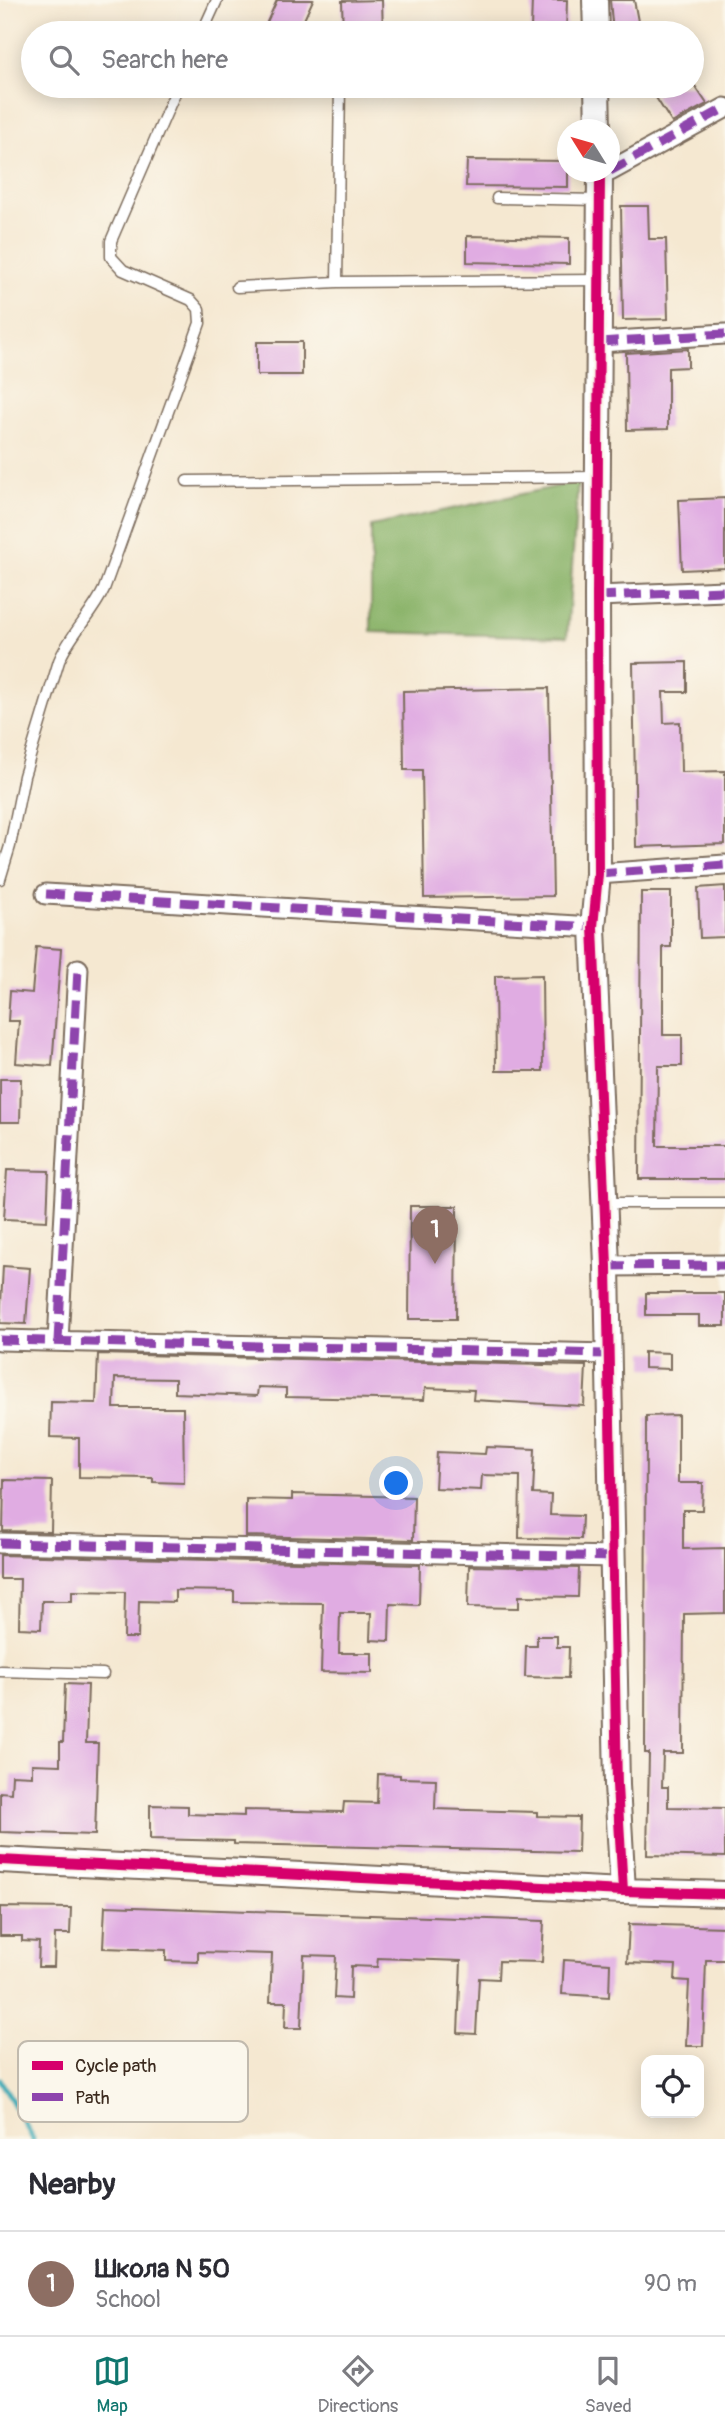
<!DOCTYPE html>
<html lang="en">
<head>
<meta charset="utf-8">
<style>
	body { margin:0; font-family:Pangolin,sans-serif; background:#f7f7f7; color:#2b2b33 }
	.controls { position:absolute; right:21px; bottom:21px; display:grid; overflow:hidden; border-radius:14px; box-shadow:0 4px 18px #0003 }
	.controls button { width:63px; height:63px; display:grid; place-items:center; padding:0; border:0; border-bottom:2px solid #e1e1e2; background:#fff; color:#2b2b33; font:35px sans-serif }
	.compass { position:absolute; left:557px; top:119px; width:63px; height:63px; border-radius:50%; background:#fff; box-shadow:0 4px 18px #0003; rotate:307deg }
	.you { position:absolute; left:397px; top:1484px; width:24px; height:24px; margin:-18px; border:5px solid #fff; border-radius:50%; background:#1a73e8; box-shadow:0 0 0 10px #1a73e833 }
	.badge { display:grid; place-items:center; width:46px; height:46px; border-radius:50%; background:#0f766e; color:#fff; font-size:23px; font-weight:700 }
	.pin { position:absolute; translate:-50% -58px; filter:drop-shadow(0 2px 4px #0008) }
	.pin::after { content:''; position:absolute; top:37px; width:24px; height:21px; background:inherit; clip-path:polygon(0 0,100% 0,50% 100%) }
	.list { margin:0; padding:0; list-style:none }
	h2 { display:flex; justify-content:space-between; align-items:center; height:91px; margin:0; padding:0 28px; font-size:30px }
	h2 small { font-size:23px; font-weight:400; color:#7c7c81 }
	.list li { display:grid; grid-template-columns:46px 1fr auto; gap:21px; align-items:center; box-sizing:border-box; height:105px; padding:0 28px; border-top:2px solid #e1e1e2 }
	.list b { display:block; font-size:26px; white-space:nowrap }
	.list p { margin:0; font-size:23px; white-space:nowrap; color:#7c7c81 }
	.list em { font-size:23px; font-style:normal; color:#7c7c81 }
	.icon { flex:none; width:38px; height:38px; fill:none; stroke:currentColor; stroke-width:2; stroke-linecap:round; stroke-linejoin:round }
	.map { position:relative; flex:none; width:725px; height:2139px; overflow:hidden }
	.search { position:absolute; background:#fff; box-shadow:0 4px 18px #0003; left:21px; right:21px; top:21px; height:77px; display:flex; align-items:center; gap:18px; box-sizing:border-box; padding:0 24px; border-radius:38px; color:#7c7c81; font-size:26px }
	.sheet { height:196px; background:#fff }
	nav { display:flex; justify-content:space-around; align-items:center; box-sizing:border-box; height:98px; border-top:2px solid #e1e1e2; background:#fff; font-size:19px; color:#7c7c81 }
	nav a { display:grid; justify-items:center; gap:4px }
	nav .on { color:#0f766e }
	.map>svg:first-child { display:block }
	.forest { fill:#8bb46b; stroke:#636f44; stroke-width:2 }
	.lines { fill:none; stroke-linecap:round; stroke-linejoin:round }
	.stream { stroke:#3bacb7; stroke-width:5 }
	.building { fill:#e0ace2 }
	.service-casing { stroke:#7c6c5d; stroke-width:13 }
	.minor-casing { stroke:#7c6c5d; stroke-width:23 }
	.tertiary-casing { stroke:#7c6c5d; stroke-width:28 }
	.service { stroke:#fff; stroke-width:10 }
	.minor { stroke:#fff; stroke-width:19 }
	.tertiary { stroke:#fff; stroke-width:24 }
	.quiet { stroke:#8e44ad; stroke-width:9; stroke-dasharray:18 9; stroke-linecap:butt }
	.cycleway-casing { stroke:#fbf7ec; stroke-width:15 }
	.cycleway { stroke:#d6006c; stroke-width:10 }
	.key { fill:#fbf7ec; stroke:#c1baae; stroke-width:2 }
	.key-label { font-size:19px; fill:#3b2a1e }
</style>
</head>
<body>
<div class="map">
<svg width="725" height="2139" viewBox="0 0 725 2139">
	<rect width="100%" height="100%" fill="#fbf7ec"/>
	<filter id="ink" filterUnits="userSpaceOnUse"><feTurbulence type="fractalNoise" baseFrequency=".0143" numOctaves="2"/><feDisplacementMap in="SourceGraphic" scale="14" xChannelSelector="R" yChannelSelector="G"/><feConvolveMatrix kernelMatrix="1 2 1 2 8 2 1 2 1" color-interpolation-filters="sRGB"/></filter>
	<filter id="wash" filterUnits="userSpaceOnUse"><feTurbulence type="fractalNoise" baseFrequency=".00686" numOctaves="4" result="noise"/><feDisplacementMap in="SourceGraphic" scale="28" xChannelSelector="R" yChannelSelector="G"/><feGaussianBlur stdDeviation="1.57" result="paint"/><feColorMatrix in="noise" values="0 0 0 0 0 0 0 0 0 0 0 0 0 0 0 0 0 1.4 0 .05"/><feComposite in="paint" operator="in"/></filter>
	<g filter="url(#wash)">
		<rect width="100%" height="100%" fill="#f5e8d1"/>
		<path class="forest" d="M578,482L567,637L371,632V526Z"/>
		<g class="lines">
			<path class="stream" d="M0,2079L33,2139"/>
		</g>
		<g id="blocks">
			<path class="building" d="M277,0H313L298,33H262Z
				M382,0L383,33H343L342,1Z
				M532,0H567L566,33H548V29H531Z
				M610,0H634L640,32L613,33Z
				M671,86H695L707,104L672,123L655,96Z
				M467,160L568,161V187L466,186Z
				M621,206H648L649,239H666L668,319L623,320Z
				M467,236L569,238V264L467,262Z
				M257,342H302V375H257Z
				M688,349V367L668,368V429L627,430L626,353Z
				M725,498V568L682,570L679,500Z
				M687,662V692H663L664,723L680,722L681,772L725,771V844L636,847L633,663Z
				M549,688L553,896L424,898L422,770H404L403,691Z
				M725,886V937L700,938L698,888Z
				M641,892H671V947H663V1035H682V1066H658L657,1146H725V1179H639Z
				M36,947L61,949L52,1066L16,1063L19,1021H8L10,991L32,993Z
				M542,975L543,1071H496L495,976Z
				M0,1079H21L20,1122H0Z
				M7,1170L49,1171L47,1221L4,1219Z
				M410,1206H457L456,1319H409Z
				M3,1266L30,1268L26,1324L0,1323Z
				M646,1293H725V1326H699V1315H646Z
				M644,1352L670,1353V1369L644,1368Z
				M98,1354L586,1366L584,1406L473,1400L474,1390L425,1388L424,1400L286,1397V1388L258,1387L257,1396L175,1393V1379L115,1378L114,1408H183L184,1483L153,1482V1478L79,1477V1438L50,1437L51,1402L96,1403Z
				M678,1415V1483H703L702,1510H683V1549L725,1548V1613L684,1614L683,1753H663L662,1787H668V1807L725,1808V1857L647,1855L649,1753H645L646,1416Z
				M486,1447L535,1449L533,1494L551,1495L550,1515L582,1516L581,1539L519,1538L520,1476L482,1475L481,1490L435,1488L437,1452L485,1454Z
				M4,1480L52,1481L51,1532L3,1531Z
				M292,1494L414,1497L413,1540L246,1536V1499L292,1500Z
				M0,1555L420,1565L419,1605L390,1604L389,1641L370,1640L371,1613H340L339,1653H372V1673L321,1672L323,1603L234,1602V1591L175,1590V1602L139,1601L138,1638H124L125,1592L72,1591V1601H42L41,1629L19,1628L20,1579H0Z
				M469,1566L579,1568L578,1597L519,1596V1608L468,1607Z
				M537,1636H557V1647H569L568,1678L525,1677L526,1646H537Z
				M65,1684L88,1685L86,1743H98L95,1835L0,1832V1792L11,1793L12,1775L32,1776V1764L60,1765V1742H63Z
				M378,1774L400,1775V1778L436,1779L435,1809L537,1812V1816L579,1817L578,1852L234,1844V1841L150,1839V1805L188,1806V1814L244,1816V1810L343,1812L344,1802L377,1803Z
				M105,1906L544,1921L542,1962L499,1961L498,1979L479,1978L476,2034L458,2033L461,1961L378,1958L377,1967L351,1966L350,1999L334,1998L336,1956L304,1955L301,2028H285L286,2002H270L272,1954L198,1952V1962L166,1961V1950L103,1948Z
				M0,1907L71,1908L70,1934H55L54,1967H38L39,1942L22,1941V1936H0Z
				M629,1924L725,1927V1960H706L703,2046H686L689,1981L675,1980L676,1965L627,1963Z
				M564,1960L610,1963L609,1997L562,1994Z"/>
		</g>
	</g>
	<g filter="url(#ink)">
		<use href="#blocks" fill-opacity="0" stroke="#7c6c5d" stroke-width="2"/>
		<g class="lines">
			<defs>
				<path id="service" d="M202,33L217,0
					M497,198L598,200
					M337,282L340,86
					M237,287L337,282L599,280
					M187,481L597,477
					M0,879L10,846L24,776L59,661C70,634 92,615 104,589L200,323L199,309L191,300L123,270L111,257V241L178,86
					M604,1203H725
					M0,1671L103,1674"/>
				<path id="minor" d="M610,171L725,108
					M600,342L725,334
					M597,596L725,591
					M598,874L725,865
					M46,894L593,927
					M607,1266L725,1265
					M0,1340L609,1354
					M58,1341L78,969
					M0,1543L613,1557"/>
				<path id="tertiary" d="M595,0L596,33
					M597,86L598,130
					M600,172L597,596L598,874L593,927L607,1266L617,1785L623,1891
					M0,1860L623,1891L725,1894"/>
			</defs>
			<use href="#service" class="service-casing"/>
			<use href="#minor" class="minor-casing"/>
			<use href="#tertiary" class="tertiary-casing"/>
			<use href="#service" class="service"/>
			<use href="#minor" class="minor"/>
			<use href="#tertiary" class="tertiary"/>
			<path class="quiet" d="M610,171L725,108
				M600,342L725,334
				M597,596L725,591
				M598,874L725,865
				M46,894L593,927
				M607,1266L725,1265
				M0,1340L609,1354
				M58,1341L78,969
				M0,1543L613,1557"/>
			<defs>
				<path id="cycleway" d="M600,172L597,596L598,874L593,927L607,1266L617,1785L623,1891
					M0,1860L623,1891L725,1894"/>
			</defs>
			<use href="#cycleway" class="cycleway-casing"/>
			<use href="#cycleway" class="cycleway"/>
		</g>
	</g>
	<rect x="18" y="2041" width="230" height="81" rx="10" class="key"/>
	<rect x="32" y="2061" width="31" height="9" fill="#d6006c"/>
	<rect x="32" y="2093" width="31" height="8" fill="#8e44ad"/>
	<g class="key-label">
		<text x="75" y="2072">Cycle path</text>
		<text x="75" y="2104">Path</text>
	</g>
</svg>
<div class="controls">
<button><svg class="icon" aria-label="locate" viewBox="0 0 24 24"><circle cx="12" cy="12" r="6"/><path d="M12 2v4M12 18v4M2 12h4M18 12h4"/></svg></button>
</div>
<svg class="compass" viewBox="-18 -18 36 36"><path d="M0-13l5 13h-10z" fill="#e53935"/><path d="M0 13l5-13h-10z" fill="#7c7c81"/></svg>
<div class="you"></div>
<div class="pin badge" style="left:435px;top:1264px;background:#8d6e63">1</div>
<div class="search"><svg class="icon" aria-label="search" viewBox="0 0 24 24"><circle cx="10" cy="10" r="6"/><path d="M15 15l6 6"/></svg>Search here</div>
</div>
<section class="sheet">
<h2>Nearby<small></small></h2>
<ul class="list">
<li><span class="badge" style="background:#8d6e63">1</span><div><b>Школа N 50</b><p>School</p></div><em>90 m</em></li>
</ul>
</section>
<nav>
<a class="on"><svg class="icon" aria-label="map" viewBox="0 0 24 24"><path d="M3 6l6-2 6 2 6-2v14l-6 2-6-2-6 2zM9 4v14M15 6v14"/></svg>Map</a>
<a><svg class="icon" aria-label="directions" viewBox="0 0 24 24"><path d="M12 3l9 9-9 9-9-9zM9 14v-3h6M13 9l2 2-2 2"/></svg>Directions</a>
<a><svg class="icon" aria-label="saved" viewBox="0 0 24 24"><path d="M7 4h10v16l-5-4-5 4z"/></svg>Saved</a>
</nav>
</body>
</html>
